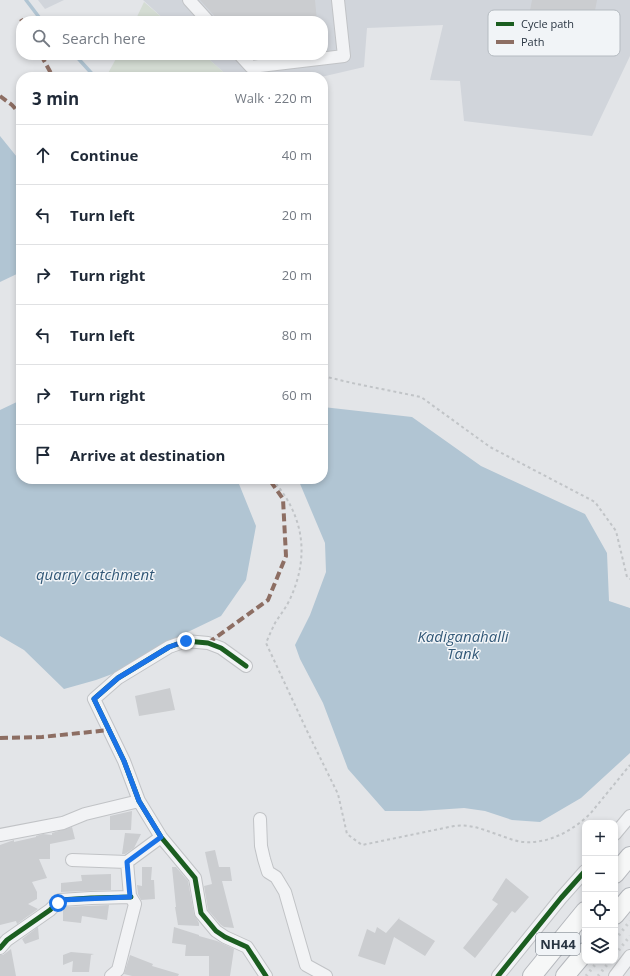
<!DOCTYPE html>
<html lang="en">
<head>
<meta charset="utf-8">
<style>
	body { margin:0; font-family:"Open Sans",sans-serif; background:#f6f6f7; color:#1f2937 }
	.controls { position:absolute; right:12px; bottom:12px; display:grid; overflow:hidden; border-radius:8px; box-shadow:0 2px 6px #0003 }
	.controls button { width:36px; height:36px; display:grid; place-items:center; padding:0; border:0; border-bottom:1px solid #e0e1e3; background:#fff; color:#1f2937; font:20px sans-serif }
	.stop { position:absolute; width:12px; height:12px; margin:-9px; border:3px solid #1a73e8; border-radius:50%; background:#fff }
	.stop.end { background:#1a73e8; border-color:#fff; box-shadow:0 1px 4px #0008 }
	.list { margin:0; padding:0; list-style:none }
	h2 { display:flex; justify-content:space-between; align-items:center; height:52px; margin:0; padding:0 16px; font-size:17px }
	h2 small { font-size:13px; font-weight:400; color:#747a83 }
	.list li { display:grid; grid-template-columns:26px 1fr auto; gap:12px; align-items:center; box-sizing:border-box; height:60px; padding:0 16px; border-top:1px solid #e0e1e3 }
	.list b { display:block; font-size:15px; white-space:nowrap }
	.list em { font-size:13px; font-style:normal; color:#747a83 }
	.icon { flex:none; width:22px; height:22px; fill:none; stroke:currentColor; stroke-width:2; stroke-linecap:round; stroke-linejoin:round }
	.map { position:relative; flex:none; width:630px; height:976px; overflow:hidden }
	.search { position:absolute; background:#fff; box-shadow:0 2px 6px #0003; left:16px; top:16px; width:312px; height:44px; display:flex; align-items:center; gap:10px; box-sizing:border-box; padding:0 14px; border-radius:16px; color:#747a83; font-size:15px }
	.panel { position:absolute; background:#fff; box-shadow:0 2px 6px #0003; left:16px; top:72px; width:312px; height:412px; border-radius:16px }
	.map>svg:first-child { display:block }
	.built { fill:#d1d5db }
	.green { fill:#d4dcd3 }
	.water { fill:#b1c5d3 }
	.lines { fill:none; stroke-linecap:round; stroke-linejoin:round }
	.stream { stroke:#b1c5d3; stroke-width:3.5 }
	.building { fill:#cbcdd0 }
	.minor-casing { stroke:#c1c3c6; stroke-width:14 }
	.highway-casing { stroke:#b5b8bd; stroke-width:20 }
	.path { stroke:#c1c4c7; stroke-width:2; stroke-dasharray:3 3; stroke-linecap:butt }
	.minor { stroke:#f2f3f5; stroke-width:12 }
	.highway { stroke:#f6f7f7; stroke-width:18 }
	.rail { stroke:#cbced0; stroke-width:3; stroke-dasharray:2 4; stroke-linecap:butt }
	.quiet { stroke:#8d6e63; stroke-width:4; stroke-dasharray:8 4; stroke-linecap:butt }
	.cycleway-casing { stroke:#f1f4f7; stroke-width:8 }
	.cycleway { stroke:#1b5e20; stroke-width:5 }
	.route { stroke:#1a73e8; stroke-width:5 }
	.labels { text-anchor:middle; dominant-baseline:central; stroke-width:3; stroke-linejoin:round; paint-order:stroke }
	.shield { fill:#f1f4f7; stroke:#656e78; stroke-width:1 }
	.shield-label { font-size:13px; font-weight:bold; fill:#293542 }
	.water-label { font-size:15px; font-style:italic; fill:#325877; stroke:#f1f4f7 }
	.key { fill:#f1f4f7; stroke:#b5bbc1; stroke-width:1 }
	.key-label { font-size:11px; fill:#293542 }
</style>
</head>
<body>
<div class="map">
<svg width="630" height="976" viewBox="0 0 630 976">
	<rect width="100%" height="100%" fill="#e3e5e8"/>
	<path class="built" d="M38,0H64L45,9Z
		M143,0H630V56L592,136L464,121L460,81L430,80L443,25L367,28L364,67L321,77H229L204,55H323V21H166Z"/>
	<path class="green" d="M144,2L166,21H135Z
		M118,55H204L229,77H106Z"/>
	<path class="water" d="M0,136L21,162V272L0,282Z
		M21,400V479H237L256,526L246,580L221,616L167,642L115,673L96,680L64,689L24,650L0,636V410Z
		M323,407L412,417L481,466L585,514L607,553L609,601L630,608V753L581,798L540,822L512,820L485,811L464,808L420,811H385L348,769L323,703L300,659L295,645L310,615L326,572L325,543L298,479H323Z"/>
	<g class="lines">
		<path class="stream" d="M26,0L42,21
			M75,55L95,77"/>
	</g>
	<path class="building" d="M200,0H315L317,21H219Z
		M532,0H597L591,32L528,21Z
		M170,688L175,710L139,716L135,696Z
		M132,811L131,830H110V816Z
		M72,827L75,839L50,844V859H39L47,878L32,882L37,892V899L28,904L38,909L17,924L16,921L0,925V845L14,840V842L36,837V836L43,834L52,835V833Z
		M125,833L141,834L134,848L125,854H122Z
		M215,850L219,867H230L232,881H222L234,928L224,927L221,925L208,910L204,886L212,884L205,852Z
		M142,867H152L151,880H154L155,899L141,900L138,894L137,885L142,886Z
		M172,867H176L188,881L194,914L199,923V926L178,925L175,907H176Z
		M111,874V890L61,892V883L82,881L81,875Z
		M506,878L529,897L515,913L512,911L475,958L463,948L498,904L492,900Z
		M109,905L107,920L82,916L81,923L63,921V907Z
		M400,917L399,919L435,941L425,956L394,937L385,965L358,956L367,929L375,933L377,927L386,933Z
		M38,927L39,939L25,944L22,939Z
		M174,927L199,935V936L217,941L234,949L230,976H209V956H185L186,945L172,943Z
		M11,949L16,976H0V955H3Z
		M71,952L94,954L91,955L89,972H72L73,961L63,965V955Z
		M130,955L153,964L152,966L179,974L178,976H132L124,974Z"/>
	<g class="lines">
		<defs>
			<path id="minor" d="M189,0L208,21
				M240,55L251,67L344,56L338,0
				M246,666L221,648L208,643L186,641L169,647L118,678L94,699L124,761L139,801L161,837L195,878L201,913L216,931L225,937L247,947L266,976
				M260,819L261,846L264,859L268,872L276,877L285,892L306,965L326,976
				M615,834L630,816
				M0,835L63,823L85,814L139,801
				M72,860L127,862
				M0,948L7,940L50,910L60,900L91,898L131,897
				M111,976L118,970L135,904L130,896L127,862L161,837
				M498,976L561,898L585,871
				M615,976L630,956"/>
			<path id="highway" d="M615,874L630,856
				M615,915L630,897
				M532,976L585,911
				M565,976L585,952"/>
		</defs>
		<use href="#minor" class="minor-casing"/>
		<use href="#highway" class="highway-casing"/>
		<path class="path" d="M323,376L352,383L421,397L490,447L595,502L616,531L627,577L630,579
			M272,479C304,515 310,556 290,599C286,608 280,615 275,623C272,629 269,636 266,643L308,733L338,794L347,834L362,845L454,826C470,824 482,829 496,834C505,837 514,841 523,842C549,844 572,831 590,814L630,765"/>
		<use href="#minor" class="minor"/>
		<use href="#highway" class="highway"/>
		<path class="rail" d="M615,940L630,921
			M615,955L630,936
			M586,976L598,961
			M598,976L610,961"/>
		<path class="quiet" d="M21,19L22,21
			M41,55L53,77
			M0,96L12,105L21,115
			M208,643L268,600L286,556L283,499L269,479
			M0,738L42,737L109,730"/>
		<defs>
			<path id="cycleway" d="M246,666L221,648L208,643L186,641L169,647L118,678L94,699L124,761L139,801L161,837L195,878L201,913L216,931L225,937L247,947L266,976
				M0,948L7,940L50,910L60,900L91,898L131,897
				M498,976L561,898L585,871"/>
		</defs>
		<use href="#cycleway" class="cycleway-casing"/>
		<use href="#cycleway" class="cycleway"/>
	</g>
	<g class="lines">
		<path class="route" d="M58,903L60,900L130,897L127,862L161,837L139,801L124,761L94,699L118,678L169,647L186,641"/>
	</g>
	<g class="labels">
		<rect class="shield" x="536" y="933" width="44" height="22" rx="3"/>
		<g class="shield-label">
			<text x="558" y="944">NH44</text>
		</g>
		<g class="water-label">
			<text x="95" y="574">quarry catchment</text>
			<text x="463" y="636">Kadiganahalli<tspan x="463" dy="17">Tank</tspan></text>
		</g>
	</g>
	<rect x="488" y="10" width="132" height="46" rx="6" class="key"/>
	<rect x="496" y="22" width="18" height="4" fill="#1b5e20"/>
	<rect x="496" y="40" width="18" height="4" fill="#8d6e63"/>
	<g class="key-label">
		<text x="521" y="28">Cycle path</text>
		<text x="521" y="46">Path</text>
	</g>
</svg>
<div class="controls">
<button>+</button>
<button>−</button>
<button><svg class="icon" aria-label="locate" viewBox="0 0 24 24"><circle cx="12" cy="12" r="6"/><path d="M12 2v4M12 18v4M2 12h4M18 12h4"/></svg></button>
<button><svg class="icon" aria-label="layers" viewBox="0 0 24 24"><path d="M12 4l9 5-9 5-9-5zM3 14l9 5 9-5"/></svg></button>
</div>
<div class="stop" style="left:58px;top:903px"></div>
<div class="stop end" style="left:186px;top:641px"></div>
<div class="search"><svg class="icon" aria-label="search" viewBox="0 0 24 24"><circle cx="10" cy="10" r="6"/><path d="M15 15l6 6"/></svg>Search here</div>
<section class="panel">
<h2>3 min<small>Walk · 220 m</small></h2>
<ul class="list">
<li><svg class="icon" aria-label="ahead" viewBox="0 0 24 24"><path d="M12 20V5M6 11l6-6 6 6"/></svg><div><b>Continue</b></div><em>40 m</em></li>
<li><svg class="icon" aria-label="left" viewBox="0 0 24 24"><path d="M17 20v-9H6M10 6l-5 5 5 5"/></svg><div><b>Turn left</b></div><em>20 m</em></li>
<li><svg class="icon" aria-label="right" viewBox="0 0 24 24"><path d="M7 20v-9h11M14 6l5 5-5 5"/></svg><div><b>Turn right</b></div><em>20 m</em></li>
<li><svg class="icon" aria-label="left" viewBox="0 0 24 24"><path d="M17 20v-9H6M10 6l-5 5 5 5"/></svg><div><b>Turn left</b></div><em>80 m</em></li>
<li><svg class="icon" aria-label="right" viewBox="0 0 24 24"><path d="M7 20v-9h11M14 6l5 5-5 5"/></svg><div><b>Turn right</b></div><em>60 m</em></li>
<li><svg class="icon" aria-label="arrive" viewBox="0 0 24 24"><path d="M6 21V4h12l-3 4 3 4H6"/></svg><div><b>Arrive at destination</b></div></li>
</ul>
</section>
</div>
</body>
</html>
